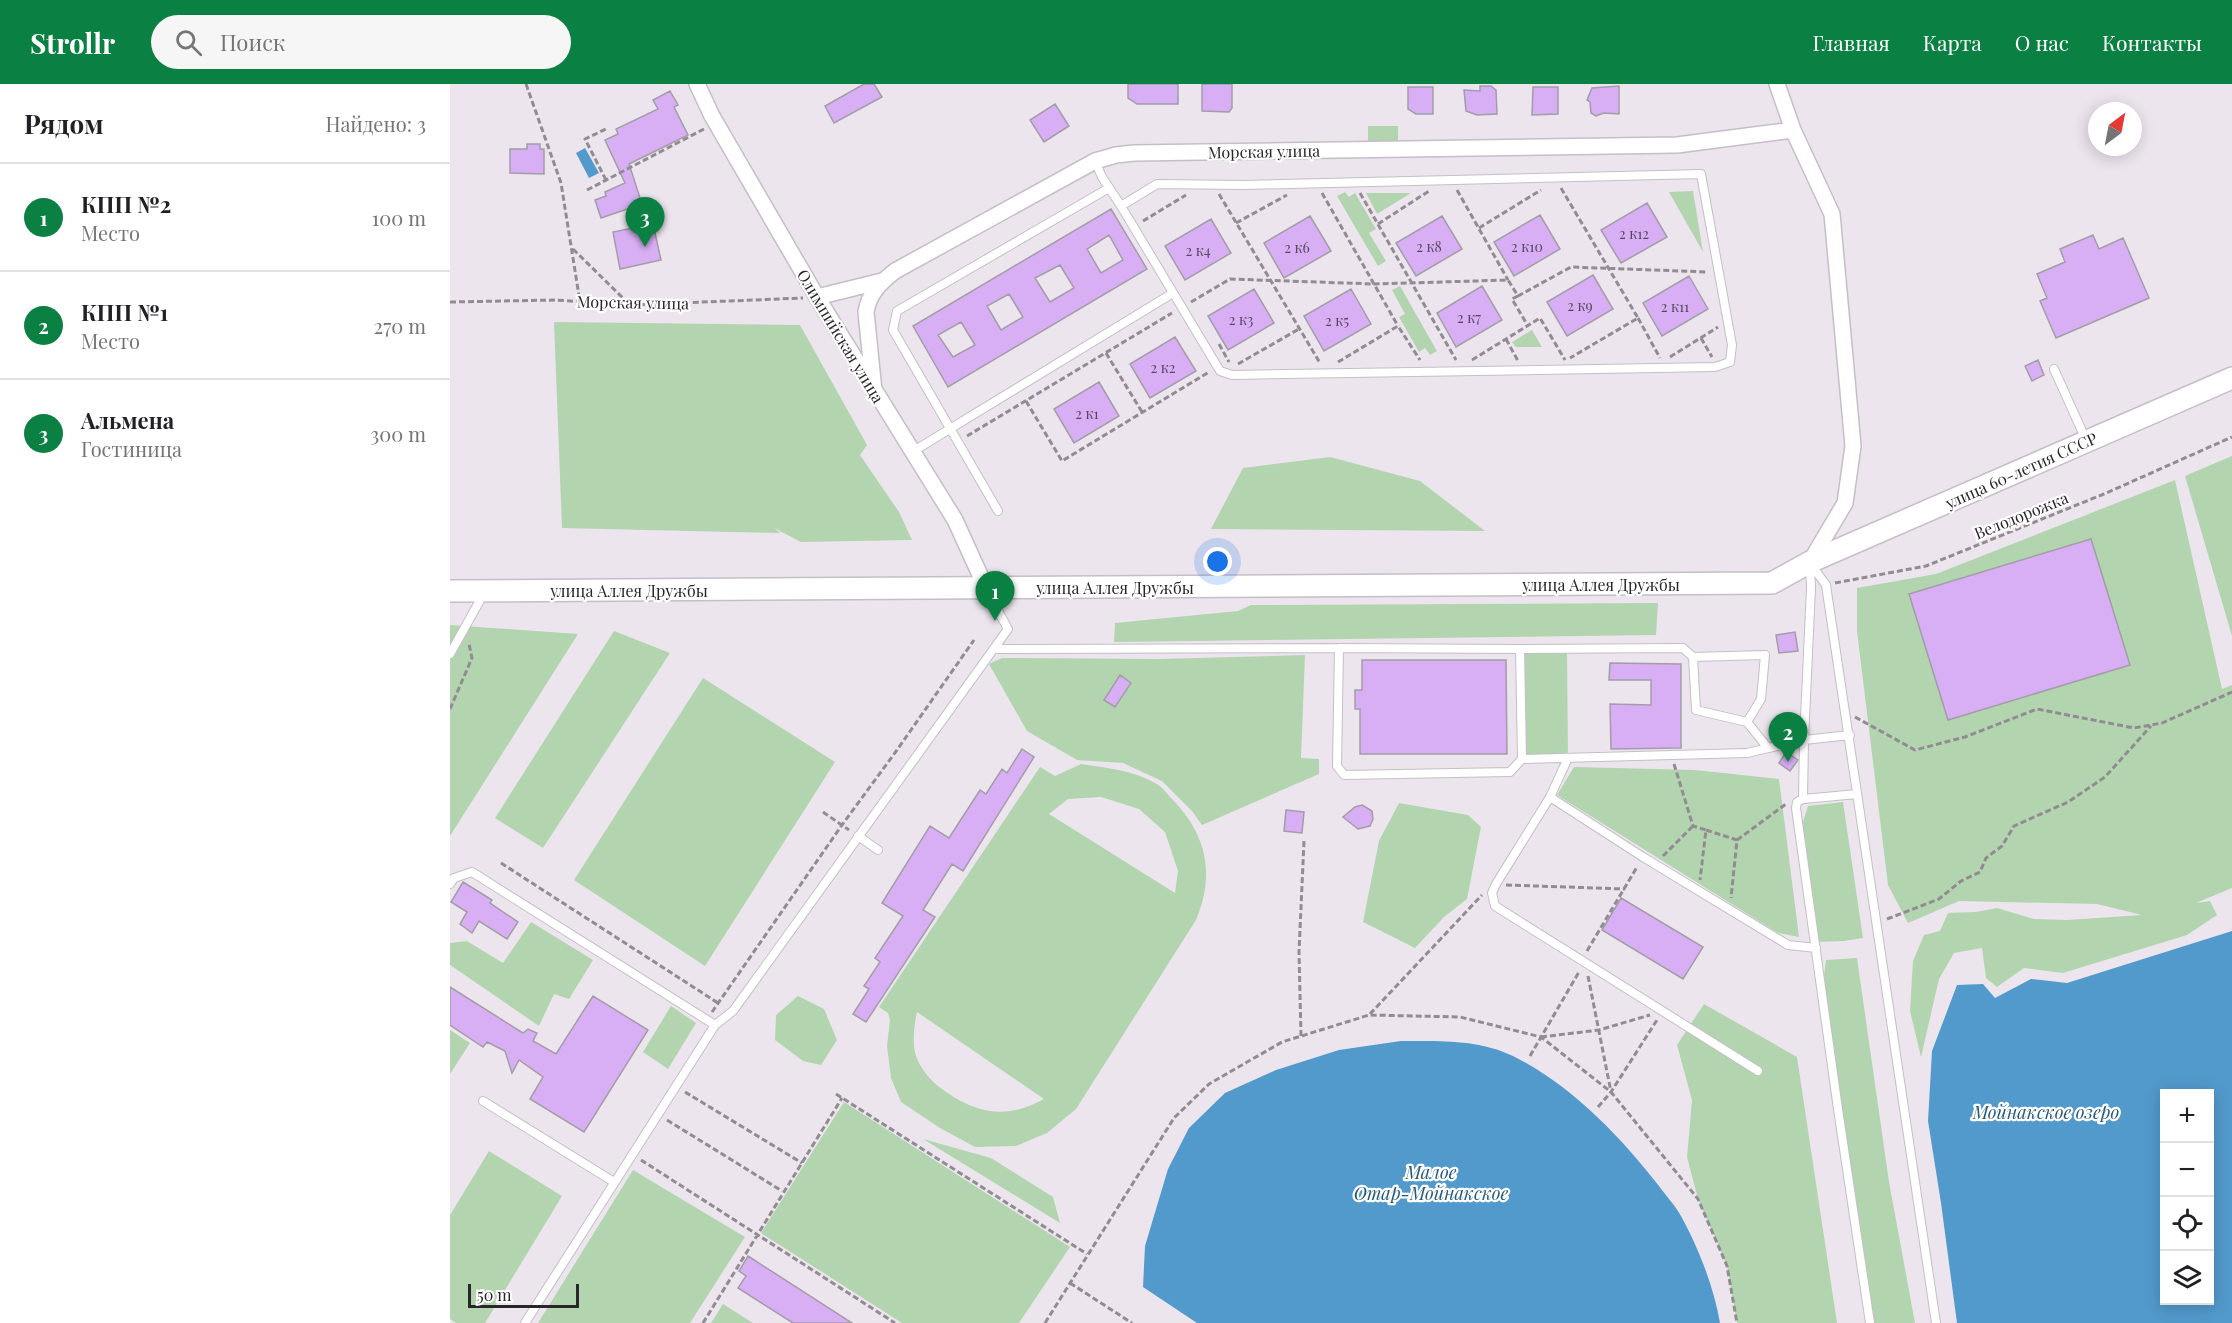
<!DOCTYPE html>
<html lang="ru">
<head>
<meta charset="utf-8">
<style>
	body { margin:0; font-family:"Playfair Display",serif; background:#f6f6f6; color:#202124 }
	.controls { position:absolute; right:18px; bottom:18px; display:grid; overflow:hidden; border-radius:0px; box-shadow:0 3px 15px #0003 }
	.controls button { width:54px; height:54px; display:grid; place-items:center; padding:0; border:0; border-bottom:2px solid #e0e0e0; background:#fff; color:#202124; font:30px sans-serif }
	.compass { position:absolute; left:1638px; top:18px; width:54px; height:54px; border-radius:50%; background:#fff; box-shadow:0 3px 15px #0003; rotate:32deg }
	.scale { position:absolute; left:18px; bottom:15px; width:111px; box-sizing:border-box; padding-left:6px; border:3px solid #292629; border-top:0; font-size:16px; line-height:21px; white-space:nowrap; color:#292629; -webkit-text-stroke:4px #fff; paint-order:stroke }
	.you { position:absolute; left:768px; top:478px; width:21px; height:21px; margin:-15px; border:4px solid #fff; border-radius:50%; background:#1a73e8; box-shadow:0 0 0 9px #1a73e833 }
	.badge { display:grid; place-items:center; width:39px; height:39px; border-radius:50%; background:#0b8043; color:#fff; font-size:20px; font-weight:700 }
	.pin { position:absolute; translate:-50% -50px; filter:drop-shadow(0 2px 3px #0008) }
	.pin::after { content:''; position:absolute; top:32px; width:21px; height:18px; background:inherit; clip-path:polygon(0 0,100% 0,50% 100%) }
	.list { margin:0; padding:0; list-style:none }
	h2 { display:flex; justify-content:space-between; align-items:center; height:78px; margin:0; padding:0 24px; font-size:26px }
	h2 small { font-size:20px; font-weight:400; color:#757577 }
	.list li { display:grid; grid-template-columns:39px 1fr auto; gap:18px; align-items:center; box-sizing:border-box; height:108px; padding:0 24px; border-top:2px solid #e0e0e0 }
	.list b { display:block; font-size:22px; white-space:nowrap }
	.list p { margin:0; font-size:20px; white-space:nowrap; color:#757577 }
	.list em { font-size:20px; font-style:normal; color:#757577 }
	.icon { flex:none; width:33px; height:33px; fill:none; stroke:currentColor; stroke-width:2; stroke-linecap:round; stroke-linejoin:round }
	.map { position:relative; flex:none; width:1782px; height:1239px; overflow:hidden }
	header { display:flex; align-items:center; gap:36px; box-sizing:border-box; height:84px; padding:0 30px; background:#0b8043; color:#fff }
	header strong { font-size:28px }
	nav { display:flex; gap:33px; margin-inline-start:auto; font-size:21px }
	.search { width:420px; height:54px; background:#f6f6f6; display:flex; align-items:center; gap:15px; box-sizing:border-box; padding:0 21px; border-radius:33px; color:#757577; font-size:22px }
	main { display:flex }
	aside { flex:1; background:#fff }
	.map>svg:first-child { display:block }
	.green { fill:#b2d5b0; fill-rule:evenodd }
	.water { fill:#529acc; fill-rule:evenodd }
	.building { fill:#d8aff4; stroke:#a29da6; stroke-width:1.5; fill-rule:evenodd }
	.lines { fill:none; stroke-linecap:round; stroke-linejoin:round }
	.service-casing { stroke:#c5bec7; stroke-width:10 }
	.minor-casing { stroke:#c5bec7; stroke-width:18 }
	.secondary-casing { stroke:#c5bec7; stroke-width:24 }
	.path { stroke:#928c92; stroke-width:3; stroke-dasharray:6 3; stroke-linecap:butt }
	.service { stroke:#fff; stroke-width:8 }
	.minor { stroke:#fff; stroke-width:15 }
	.secondary { stroke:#fff; stroke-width:21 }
	.labels { text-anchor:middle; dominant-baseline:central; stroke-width:4.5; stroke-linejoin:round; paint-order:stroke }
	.number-label { font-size:14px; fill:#55485c }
	.street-label { font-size:16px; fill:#292629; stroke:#fff }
	.water-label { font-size:18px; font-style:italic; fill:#24597c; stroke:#fff }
</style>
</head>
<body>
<header>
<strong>Strollr</strong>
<div class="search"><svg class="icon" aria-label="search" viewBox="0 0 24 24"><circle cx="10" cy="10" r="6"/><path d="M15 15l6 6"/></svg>Поиск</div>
<nav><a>Главная</a><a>Карта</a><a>О нас</a><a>Контакты</a></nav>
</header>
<main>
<aside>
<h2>Рядом<small>Найдено: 3</small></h2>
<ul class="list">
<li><span class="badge">1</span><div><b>КПП №2</b><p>Место</p></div><em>100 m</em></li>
<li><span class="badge">2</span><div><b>КПП №1</b><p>Место</p></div><em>270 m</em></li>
<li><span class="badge">3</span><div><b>Альмена</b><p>Гостиница</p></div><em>300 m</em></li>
</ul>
</aside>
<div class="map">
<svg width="1782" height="1239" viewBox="0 0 1782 1239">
	<rect width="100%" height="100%" fill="#ede5ee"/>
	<path class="green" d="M948,42V57L918,58V42Z
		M1243,107L1253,168L1219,108Z
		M895,108L899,113L905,109L926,145L919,149L936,177L928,182L887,112Z
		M916,109H961L927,130Z
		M950,202L987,267L980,271L975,264L969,268L949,233L955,230L942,206Z
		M104,238L350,241L417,361L410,371L449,428L462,456L351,458L324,444L330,449L112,444Z
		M1082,246L1092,263H1066L1062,258Z
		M1782,372V552L1735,392Z
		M880,373L970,397L1035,447L761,445L793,384Z
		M1725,396L1772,605L1782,601V804L1746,819L1760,817L1767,831L1737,851L1613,889L1574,884L1547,903L1536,894L1532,864L1504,869L1489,895L1471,973L1460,927L1463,877L1474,851L1490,847L1498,829L1526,828L1547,824L1584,835L1617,836L1692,831L1647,820L1509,817L1458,839L1438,801L1407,547V504L1486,490Z
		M1208,519L1206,551L664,558L665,539L788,527L801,521Z
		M0,541L128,550L0,752Z
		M164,547L220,569L93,764L45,734Z
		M1070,565H1117L1118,674L1072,675Z
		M855,571L851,674L869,675V690L752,741L742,727L712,697L673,679L627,676L577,647L539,580L552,574L709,575Z
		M253,594L385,678L255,882L124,796Z
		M631,680C657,684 683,686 707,700C713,704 718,711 724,717C757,752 765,791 746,836L626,1025L597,1049L566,1062L525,1063L490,1044L451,1018L441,994L437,962L440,936L438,929L429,923L590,683L605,692ZM651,713L689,725L715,748L728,787L725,809L599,730L618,715ZM467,928L594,1015C554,1037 523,1029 488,1002C476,992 464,976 464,960C463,950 465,937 467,928Z
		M1124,683L1245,686L1329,695L1349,853L1328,849L1107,711Z
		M1393,718L1413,854L1394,857L1365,858L1350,747L1358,722Z
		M949,719L1018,731L1031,743L1017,815L994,833L965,864L913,838L929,757Z
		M81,838L143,876L119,915L104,910L89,942L0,881V859L17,857L53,879Z
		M1407,874L1439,1098L1465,1239H1420L1372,907L1376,876Z
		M348,912L374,925L387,956L371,981L353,977L325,956L326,931Z
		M1254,920L1347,973L1387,1239H1287L1277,1182L1248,1115L1237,1073L1242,1016L1227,961Z
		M221,922L246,939L218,985L193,968Z
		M0,946L20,959L0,990Z
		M394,1018L620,1163L569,1239H452L311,1149Z
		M473,1055L541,1074L603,1113L610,1139Z
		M39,1067L112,1112L35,1239H6L0,1235V1131Z
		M183,1086L295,1153L240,1239H88Z
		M273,1220L303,1239H261Z"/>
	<path class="water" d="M135,64L149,89L139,94L126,69Z
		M1782,847V1239H1507L1491,1119L1478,1037L1482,967L1507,901L1533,900L1545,914L1581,895L1617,899ZM1714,1010H1760V1216H1714Z
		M951,957C988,957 1028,955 1063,972C1121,1001 1170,1052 1209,1102C1216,1112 1225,1121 1231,1132C1248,1163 1264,1203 1270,1239H747L693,1203L695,1162L718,1085L739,1044L775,1009L826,986L889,966Z"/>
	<path class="building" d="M414,0H424L432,13L384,39L375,22Z
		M678,0H728V20H687L678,14Z
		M752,0H782V24L779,28L752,27Z
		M1030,2H1041L1046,6L1047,30L1027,31L1016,27L1014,6L1030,7Z
		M1169,2V30L1154,29L1146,32L1141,29L1140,18L1137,16L1142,4Z
		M958,3H983V30H966L958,25Z
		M1083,3H1108V30L1082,31Z
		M220,7L228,21L224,23L238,51L179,80L192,120L151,134L145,116L156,112L155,108L175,99L155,56L168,50L166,45L208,25L203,16Z
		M605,20L619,42L594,58L580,36Z
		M77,60H90V65H94V90L60,89V65H77Z
		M1197,119L1217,153L1171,179L1151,146Z
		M661,125L697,185L498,303L463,242ZM659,151L673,176L651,189L637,165ZM610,181L624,204L600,218L585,194ZM559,210L573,233L551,246L537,222ZM511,238L525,261L503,273L488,251Z
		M1090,131L1110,165L1064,192L1044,158Z
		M860,132L881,167L834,194L814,159Z
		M992,132L1012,165L966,192L946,159Z
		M761,135L781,169L735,196L715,162Z
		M203,140L211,176L170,185L163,148Z
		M1643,151L1649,165L1673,154L1699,214L1606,254L1590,217L1597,214L1587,190L1615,178L1610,165Z
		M1143,191L1163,225L1117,252L1097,218Z
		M1239,192L1258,225L1212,252L1193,219Z
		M1032,202L1052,236L1006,263L987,229Z
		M804,205L824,239L778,266L758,232Z
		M901,205L921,240L874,267L854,232Z
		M725,253L746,287L700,314L680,280Z
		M1588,276L1594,291L1582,297L1575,282Z
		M649,298L669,332L624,359L604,325Z
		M1641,455L1680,581L1498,636L1459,510Z
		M1345,548L1348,567L1329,569L1326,551Z
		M912,576H1056L1057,670H910V625H905V606H912Z
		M1160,579L1231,580V664L1161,665L1160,620L1201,621V596H1159Z
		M670,591L681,599L665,623L654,616Z
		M572,665L584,673L513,787L502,780L473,826L485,833L416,938L403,930L419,905L414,902L430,878L425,874L453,832L432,819L480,742L499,754L530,706L536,710L552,685L557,689Z
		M1336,668L1348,676L1340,687L1329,679Z
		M912,721L922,727L923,735L920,742L908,745L893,733L905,723Z
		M836,726L854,728L852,749L834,747Z
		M13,798L42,816L40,819L68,838L57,855L29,837L22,849L10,840L17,828L1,818Z
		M1171,814L1253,863L1233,895L1152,846Z
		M0,903L73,949L78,945L87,949L83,957L106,970L143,912L198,946L134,1048L80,1015L93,993L69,976L62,989L55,967L37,958L33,963L0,941Z
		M298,1172L402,1239H343L288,1204L296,1192L289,1187Z"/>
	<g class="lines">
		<defs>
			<path id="service" d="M645,77L652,93L671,122
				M1251,90L1282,261L1280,278L1265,283L782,291L770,287L671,122L707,100L794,101Z
				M1604,285L1636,356
				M462,368L723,209
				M548,427L443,246L447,227L659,104
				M1360,479L1376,501L1486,1239
				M544,565L889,564
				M1070,565L1233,564L1243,573
				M0,570L33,511
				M1297,638L1311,615L1315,571L1243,573L1246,626L1297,638L1318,664
				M1400,651L1354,656L1353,715L1347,718L1346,724L1388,1025L1420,1239
				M1118,674L1100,713L1046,800L1042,809L1045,822L1308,987
				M1072,675L1070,565L889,564L887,682L894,691L1060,688L1072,675L1297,669L1354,656L1361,504L1360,482
				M1100,713L1193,773L1338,861L1366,864
				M1353,715L1407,710
				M408,752L428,766
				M0,800L4,794L22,788L265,941
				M33,1017L164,1098
				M75,1239L265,941L283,927L558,545L536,505"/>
			<path id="minor" d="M247,0L262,32L367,213L505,436L536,504
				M1327,0L1343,46L1382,130L1403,362L1395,419L1360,478
				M367,213L432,197
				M424,307L416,228C419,209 430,199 445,187L645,77L666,71L684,69L1227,61L1343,46"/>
			<path id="secondary" d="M0,507L1322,499L1360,478L1782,294"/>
		</defs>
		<use href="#service" class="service-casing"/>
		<use href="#minor" class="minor-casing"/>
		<use href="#secondary" class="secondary-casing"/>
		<path class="path" d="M76,0L111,99L130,218
			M156,96L135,55L158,44
			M1111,104L1188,234L1120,274
			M137,106L254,45
			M1007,106L1058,196
			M872,109L948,242
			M910,109L1006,276
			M769,110L870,279
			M693,137L736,111
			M786,139L837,111
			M928,140L979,107
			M1029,144L1091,106
			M123,165L180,221
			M1068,212L1062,215L1078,242
			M0,218L106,216L180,221L353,214
			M741,218L780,195L924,200L1058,196L1068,212L1121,183L1258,188
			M1188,234L1210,274
			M1251,254L1262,273
			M1056,255L1068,277
			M769,260L779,278
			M656,269L692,328
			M1220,273L1268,243
			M1022,276L1090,234L1115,276
			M888,278L948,242L970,276
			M788,280L849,245
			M576,317L612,377L759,288
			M517,352L722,229
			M1385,499L1476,482L1654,410L1782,353
			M0,625L22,574L19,560
			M1405,633L1465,666L1515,653L1587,625L1684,644L1712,639L1782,608
			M1224,680L1243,742L1256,746L1250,796
			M373,728L399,746
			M1256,746L1287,756L1281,814
			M1287,756L1336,720
			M1213,772L1243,742
			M51,779L268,919
			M1056,801L1175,805
			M1437,835L1489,815L1511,797L1530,788L1536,774L1552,762L1564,742L1618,718L1655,693L1701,642
			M1137,867L1187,783
			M1138,892L1161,1008
			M262,928L392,741L447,666L524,556
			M920,930L1032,811
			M851,952L849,868L854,757
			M1091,953L1149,946L1200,931
			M1080,972L1129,888
			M235,1008L352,1079
			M386,1010L637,1170
			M1148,1023L1161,1008L1207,936
			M217,1036L332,1107
			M191,1076L445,1239
			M620,1199L682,1239
			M253,1239L392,1014
			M595,1239L724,1034L759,1000L832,958L919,931L1010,933L1091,953L1161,1008L1248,1115L1277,1182L1287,1239"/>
		<use href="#service" class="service"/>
		<use href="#minor" class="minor"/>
		<use href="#secondary" class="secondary"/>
	</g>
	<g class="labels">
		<g class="number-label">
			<text x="1184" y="149">2 к12</text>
			<text x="979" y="162">2 к8</text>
			<text x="1077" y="162">2 к10</text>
			<text x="847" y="163">2 к6</text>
			<text x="748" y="166">2 к4</text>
			<text x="1130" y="221">2 к9</text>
			<text x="1225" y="222">2 к11</text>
			<text x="1019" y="233">2 к7</text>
			<text x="791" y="235">2 к3</text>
			<text x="887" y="236">2 к5</text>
			<text x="713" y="283">2 к2</text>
			<text x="637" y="329">2 к1</text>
		</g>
		<g class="street-label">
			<text transform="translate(814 67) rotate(-1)">Морская улица</text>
			<text transform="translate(183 218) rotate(1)">Морская улица</text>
			<text transform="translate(391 252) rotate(59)">Олимпийская улица</text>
			<text transform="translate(1571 386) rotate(-24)">улица 60-летия СССР</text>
			<text transform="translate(1571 431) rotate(-22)">Велодорожка</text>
			<text x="1151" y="500">улица Аллея Дружбы</text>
			<text x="665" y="503">улица Аллея Дружбы</text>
			<text x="179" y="506">улица Аллея Дружбы</text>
		</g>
		<g class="water-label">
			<text x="1596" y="1028">Мойнакское озеро</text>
			<text x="981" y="1088">Малое<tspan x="981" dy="21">Отар-Мойнакское</tspan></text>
		</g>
	</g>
</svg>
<div class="controls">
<button>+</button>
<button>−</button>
<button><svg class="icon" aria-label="locate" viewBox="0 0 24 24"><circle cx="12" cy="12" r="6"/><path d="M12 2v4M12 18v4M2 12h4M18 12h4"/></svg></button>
<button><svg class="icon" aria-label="layers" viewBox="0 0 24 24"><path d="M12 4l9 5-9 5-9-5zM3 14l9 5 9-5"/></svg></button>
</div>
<svg class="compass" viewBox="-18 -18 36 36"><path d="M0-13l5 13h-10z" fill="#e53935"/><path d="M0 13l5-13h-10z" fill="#757577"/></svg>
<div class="scale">50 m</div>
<div class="you"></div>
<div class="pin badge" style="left:545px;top:537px">1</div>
<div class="pin badge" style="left:1338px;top:678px">2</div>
<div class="pin badge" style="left:195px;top:163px">3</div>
</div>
</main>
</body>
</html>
